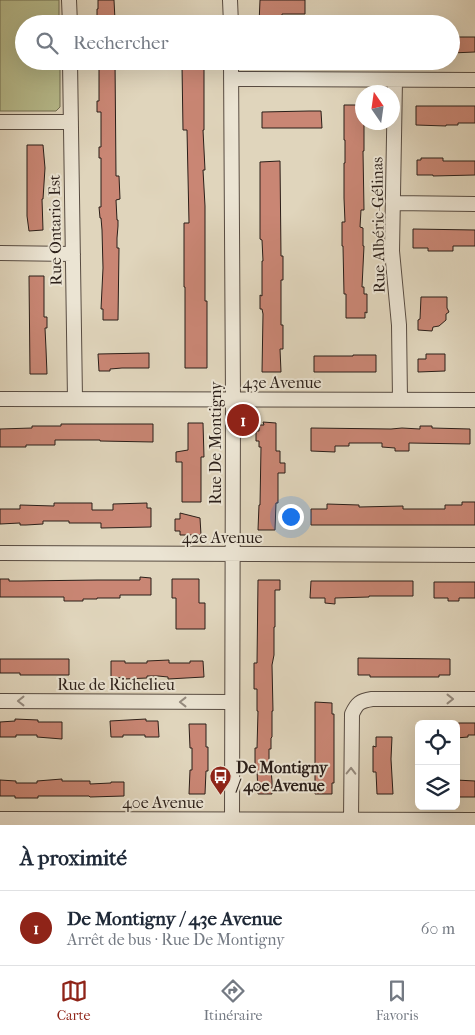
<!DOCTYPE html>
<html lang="fr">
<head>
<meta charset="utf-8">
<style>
	body { margin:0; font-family:"IM FELL French Canon",serif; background:#f2f2f3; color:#1f2937 }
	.controls { position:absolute; right:15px; bottom:15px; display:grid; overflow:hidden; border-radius:8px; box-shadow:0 5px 20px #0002 }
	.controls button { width:45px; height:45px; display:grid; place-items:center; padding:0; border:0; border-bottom:1px solid #e0e1e3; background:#fff; color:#1f2937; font:25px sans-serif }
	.compass { position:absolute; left:355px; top:85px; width:45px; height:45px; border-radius:50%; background:#fff; box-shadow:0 5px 20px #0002; rotate:347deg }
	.you { position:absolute; left:290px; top:516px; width:18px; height:18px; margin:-12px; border:4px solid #fff; border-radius:50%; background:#1a73e8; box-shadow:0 0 0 8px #1a73e833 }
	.badge { display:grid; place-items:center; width:32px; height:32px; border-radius:50%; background:#8f2418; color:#fff; font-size:16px; font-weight:700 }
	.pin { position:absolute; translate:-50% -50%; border:2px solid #fff; box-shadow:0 1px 5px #0006 }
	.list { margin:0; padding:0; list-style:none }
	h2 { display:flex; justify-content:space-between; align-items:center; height:65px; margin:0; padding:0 20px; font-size:21px }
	h2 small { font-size:16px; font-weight:400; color:#747a83 }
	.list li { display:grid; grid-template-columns:32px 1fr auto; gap:15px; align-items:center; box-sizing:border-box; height:75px; padding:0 20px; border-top:1px solid #e0e1e3 }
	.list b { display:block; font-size:19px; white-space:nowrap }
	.list p { margin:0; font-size:16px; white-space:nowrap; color:#747a83 }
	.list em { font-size:16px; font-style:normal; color:#747a83 }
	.icon { flex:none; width:28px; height:28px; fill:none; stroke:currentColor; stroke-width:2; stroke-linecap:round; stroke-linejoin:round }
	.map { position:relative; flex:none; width:475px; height:825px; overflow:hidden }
	.search { position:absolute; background:#fff; box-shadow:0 5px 20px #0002; left:15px; right:15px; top:15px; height:55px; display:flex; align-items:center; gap:12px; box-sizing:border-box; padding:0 18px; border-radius:28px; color:#747a83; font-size:19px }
	.sheet { height:140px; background:#fff }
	nav { display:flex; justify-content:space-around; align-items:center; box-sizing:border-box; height:70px; border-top:1px solid #e0e1e3; background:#fff; font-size:14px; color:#747a83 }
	nav a { display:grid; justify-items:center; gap:2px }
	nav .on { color:#8f2418 }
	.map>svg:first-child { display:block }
	.green { fill:#b7bc8d; stroke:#716e53 }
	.building { fill:#c98674; stroke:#2b1f19 }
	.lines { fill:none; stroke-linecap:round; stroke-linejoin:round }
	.street-casing { stroke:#584c42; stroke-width:16 }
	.street { stroke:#ebe4d3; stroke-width:14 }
	.oneway { stroke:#958b7f }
	.labels { text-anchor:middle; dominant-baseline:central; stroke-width:4; stroke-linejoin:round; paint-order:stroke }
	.street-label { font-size:16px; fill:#2b1f19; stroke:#ebe4d3 }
	.poi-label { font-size:16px; font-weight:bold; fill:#2b1f19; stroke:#ebe4d3; text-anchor:start }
</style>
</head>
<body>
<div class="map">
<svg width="475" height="825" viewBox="0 0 475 825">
	<rect width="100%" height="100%" fill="#e0d5bc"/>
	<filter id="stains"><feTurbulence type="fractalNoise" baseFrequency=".004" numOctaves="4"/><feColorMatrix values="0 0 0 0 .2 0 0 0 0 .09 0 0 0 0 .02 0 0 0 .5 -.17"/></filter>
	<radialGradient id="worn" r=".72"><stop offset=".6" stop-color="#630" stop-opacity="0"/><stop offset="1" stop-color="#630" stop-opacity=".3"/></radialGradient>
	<path class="green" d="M0,0H59V24H24V61H60V107L56,111H0Z"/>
	<path class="building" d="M98,0H114L115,20H97V9H98Z
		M260,0H305V14H282V24H259Z
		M451,37H475V52L451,53Z
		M99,61H115L116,176H119L120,199L116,200L117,220H118V226L117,238V248H119L118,320H103V309H101L103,268L102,230L101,218H100L99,207H101V158H99V147H101V112H97V101H99Z
		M182,66H204V130H203L205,170H203L205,206V301H207V368H185V287H184V223H189L187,130H183Z
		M344,105H362V122H364V151H363L364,210H361L360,227L363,228V246H364L362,287H364V294H367V313L365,312V318H346V294H344L343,246H342V222H345L344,198V163H345V140H344Z
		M416,106H475V123H458V125H446V126L416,125Z
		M309,111H321L322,128H262V112Z
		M27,145H43L45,168L43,199H42L43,230L29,231L27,216Z
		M421,158H443V161H475V175L433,176V175H417V160H421Z
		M280,161L281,256H283V280H281V325H283V349H280L281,372H262L263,314L262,309H260V295L262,296V261H263L262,240L260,239V162Z
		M413,229L475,230V246H453V251H428V248H413Z
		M29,276H44V317H47V328H45L46,349L47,374H30Z
		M421,297H447V308L449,312L446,314V320L439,326L433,327L432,331L418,330V320L420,319Z
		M149,353V368H122L110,369V371H99L98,354Z
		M426,354H445V371L418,372V359H426Z
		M353,355H376V372H314V356H353Z
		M263,422L276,423V451H280V463H285V473H278V503H276L275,530H258L259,505H260L261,447H259V441H256V431H259V425H264Z
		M188,423H203L204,457H201V502H182V462H176V452L188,450Z
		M61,424H153V442L100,441V440H55V445H26V447H0V429L32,428V426H61Z
		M420,426H432V428L470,429V444L409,443V451H395V448L382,447V443H349V446H335V452L311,451V428L391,429L402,428L420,429Z
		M462,502H475V525H311V509H327V504L359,505V507L403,506V509H445V505H462Z
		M54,503H92V510H113V504L147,503V508H151V527L101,528V523H69V521H43V524L26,525H20V523L0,524V509H20V505L54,506Z
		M180,513L200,518L201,535H180V531H175V519H180Z
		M140,577L151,578V595H120V598H97V599H83V601H64V597H0V579H9V581H21L97,580H140Z
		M172,579H199V603H205V629H176V598H172Z
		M258,580H280V590H275V627H274V655L272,665L273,711H272V737L271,738V749H269V770H271L272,781V794H258L257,770H255V748H257L258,711H257V689H254V663H257Z
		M311,581H413V596H369V597L335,598V604L325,603V598H310Z
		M434,582H475V598H459V601H448V598H434Z
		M358,658L450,659V675H439V677H370V675H358Z
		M0,659H69V675H20V673H0Z
		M169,660V663H190V661H203L204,677L168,679V677L158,676H147V678L124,679V678L111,677V661H125V663H147V661Z
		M315,702L332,703V714H334V783H332V794H315Z
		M15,719L38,720V722H62V739L37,737V735H16V737H0V722L15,721Z
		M146,719V721H158L159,737H145V735H123V737H111L110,721Z
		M456,723H475V735H468V737L456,738Z
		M189,724H206V747H208V771H206L205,794H189L190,770H192V748H190Z
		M376,737H392L391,759L393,794H377L376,772H373V746L376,747Z
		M62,779V781H90V784L111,783V782H124V796L90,797L89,796H38V798H15V796H0V780L16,781V783H37V781Z
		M456,780L475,781V797H456Z"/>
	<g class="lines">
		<defs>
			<path id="street" d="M69,0L70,24
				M230,0L231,24
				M70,61L75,399
				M231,61L233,399L232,825
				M231,79L475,80
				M395,80L392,251L399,325L400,399
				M0,122H71
				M393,203L475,204
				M0,253L73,254
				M0,399L475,400
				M0,553L475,555
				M0,701L232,702
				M0,819L475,820
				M351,820L352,714C357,703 360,701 372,699H475"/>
		</defs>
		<use href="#street" class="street-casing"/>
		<use href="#street" class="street"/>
	</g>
	<defs><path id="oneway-chevron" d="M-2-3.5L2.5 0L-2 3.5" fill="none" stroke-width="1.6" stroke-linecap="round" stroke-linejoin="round" transform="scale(1.25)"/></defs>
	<g class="oneway">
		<use href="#oneway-chevron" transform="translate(450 699)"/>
		<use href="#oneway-chevron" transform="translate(21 701) rotate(-180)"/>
		<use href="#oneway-chevron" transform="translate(183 702) rotate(-180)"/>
		<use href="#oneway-chevron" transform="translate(351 771) rotate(-89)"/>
	</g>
	<defs>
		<symbol id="bus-pin" viewBox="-11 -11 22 30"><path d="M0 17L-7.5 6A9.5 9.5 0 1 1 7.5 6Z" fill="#8f2418" stroke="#ebe4d3"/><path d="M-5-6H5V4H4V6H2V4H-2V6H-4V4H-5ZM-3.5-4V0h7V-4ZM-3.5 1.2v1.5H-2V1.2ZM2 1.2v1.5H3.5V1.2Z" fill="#fff"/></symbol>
	</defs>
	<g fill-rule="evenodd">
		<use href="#bus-pin" x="208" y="764" width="25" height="34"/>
	</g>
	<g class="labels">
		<g class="street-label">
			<text transform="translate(378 225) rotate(-91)">Rue Albéric-Gélinas</text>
			<text transform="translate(55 230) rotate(-91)">Rue Ontario Est</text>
			<text x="282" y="382">43e Avenue</text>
			<text transform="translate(215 443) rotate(-90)">Rue De Montigny</text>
			<text x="222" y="537">42e Avenue</text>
			<text x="116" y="684">Rue de Richelieu</text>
			<text x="163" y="802">40e Avenue</text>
		</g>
		<g class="poi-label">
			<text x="236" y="767">De Montigny<tspan x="236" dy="18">/ 40e Avenue</tspan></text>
		</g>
	</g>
	<rect width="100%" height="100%" filter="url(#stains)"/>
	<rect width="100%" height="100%" fill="url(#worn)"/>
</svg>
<div class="controls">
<button><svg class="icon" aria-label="locate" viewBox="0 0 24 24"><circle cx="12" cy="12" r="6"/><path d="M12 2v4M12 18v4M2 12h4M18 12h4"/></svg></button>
<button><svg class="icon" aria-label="layers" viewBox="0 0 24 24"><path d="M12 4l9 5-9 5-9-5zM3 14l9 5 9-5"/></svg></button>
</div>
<svg class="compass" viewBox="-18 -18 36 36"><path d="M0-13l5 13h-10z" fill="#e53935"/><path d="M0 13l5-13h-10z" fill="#747a83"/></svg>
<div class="you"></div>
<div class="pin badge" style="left:243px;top:420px">1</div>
<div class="search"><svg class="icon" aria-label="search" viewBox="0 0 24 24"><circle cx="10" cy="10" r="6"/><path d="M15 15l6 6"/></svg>Rechercher</div>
</div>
<section class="sheet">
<h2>À proximité<small></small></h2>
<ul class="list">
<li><span class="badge">1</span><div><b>De Montigny / 43e Avenue</b><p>Arrêt de bus · Rue De Montigny</p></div><em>60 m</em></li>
</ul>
</section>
<nav>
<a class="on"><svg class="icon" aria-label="map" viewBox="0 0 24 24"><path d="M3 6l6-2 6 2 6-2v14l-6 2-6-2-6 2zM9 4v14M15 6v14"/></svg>Carte</a>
<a><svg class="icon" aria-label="directions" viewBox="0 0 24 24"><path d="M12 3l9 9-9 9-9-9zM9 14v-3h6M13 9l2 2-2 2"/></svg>Itinéraire</a>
<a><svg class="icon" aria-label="saved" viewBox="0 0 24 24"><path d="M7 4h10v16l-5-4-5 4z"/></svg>Favoris</a>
</nav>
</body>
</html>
